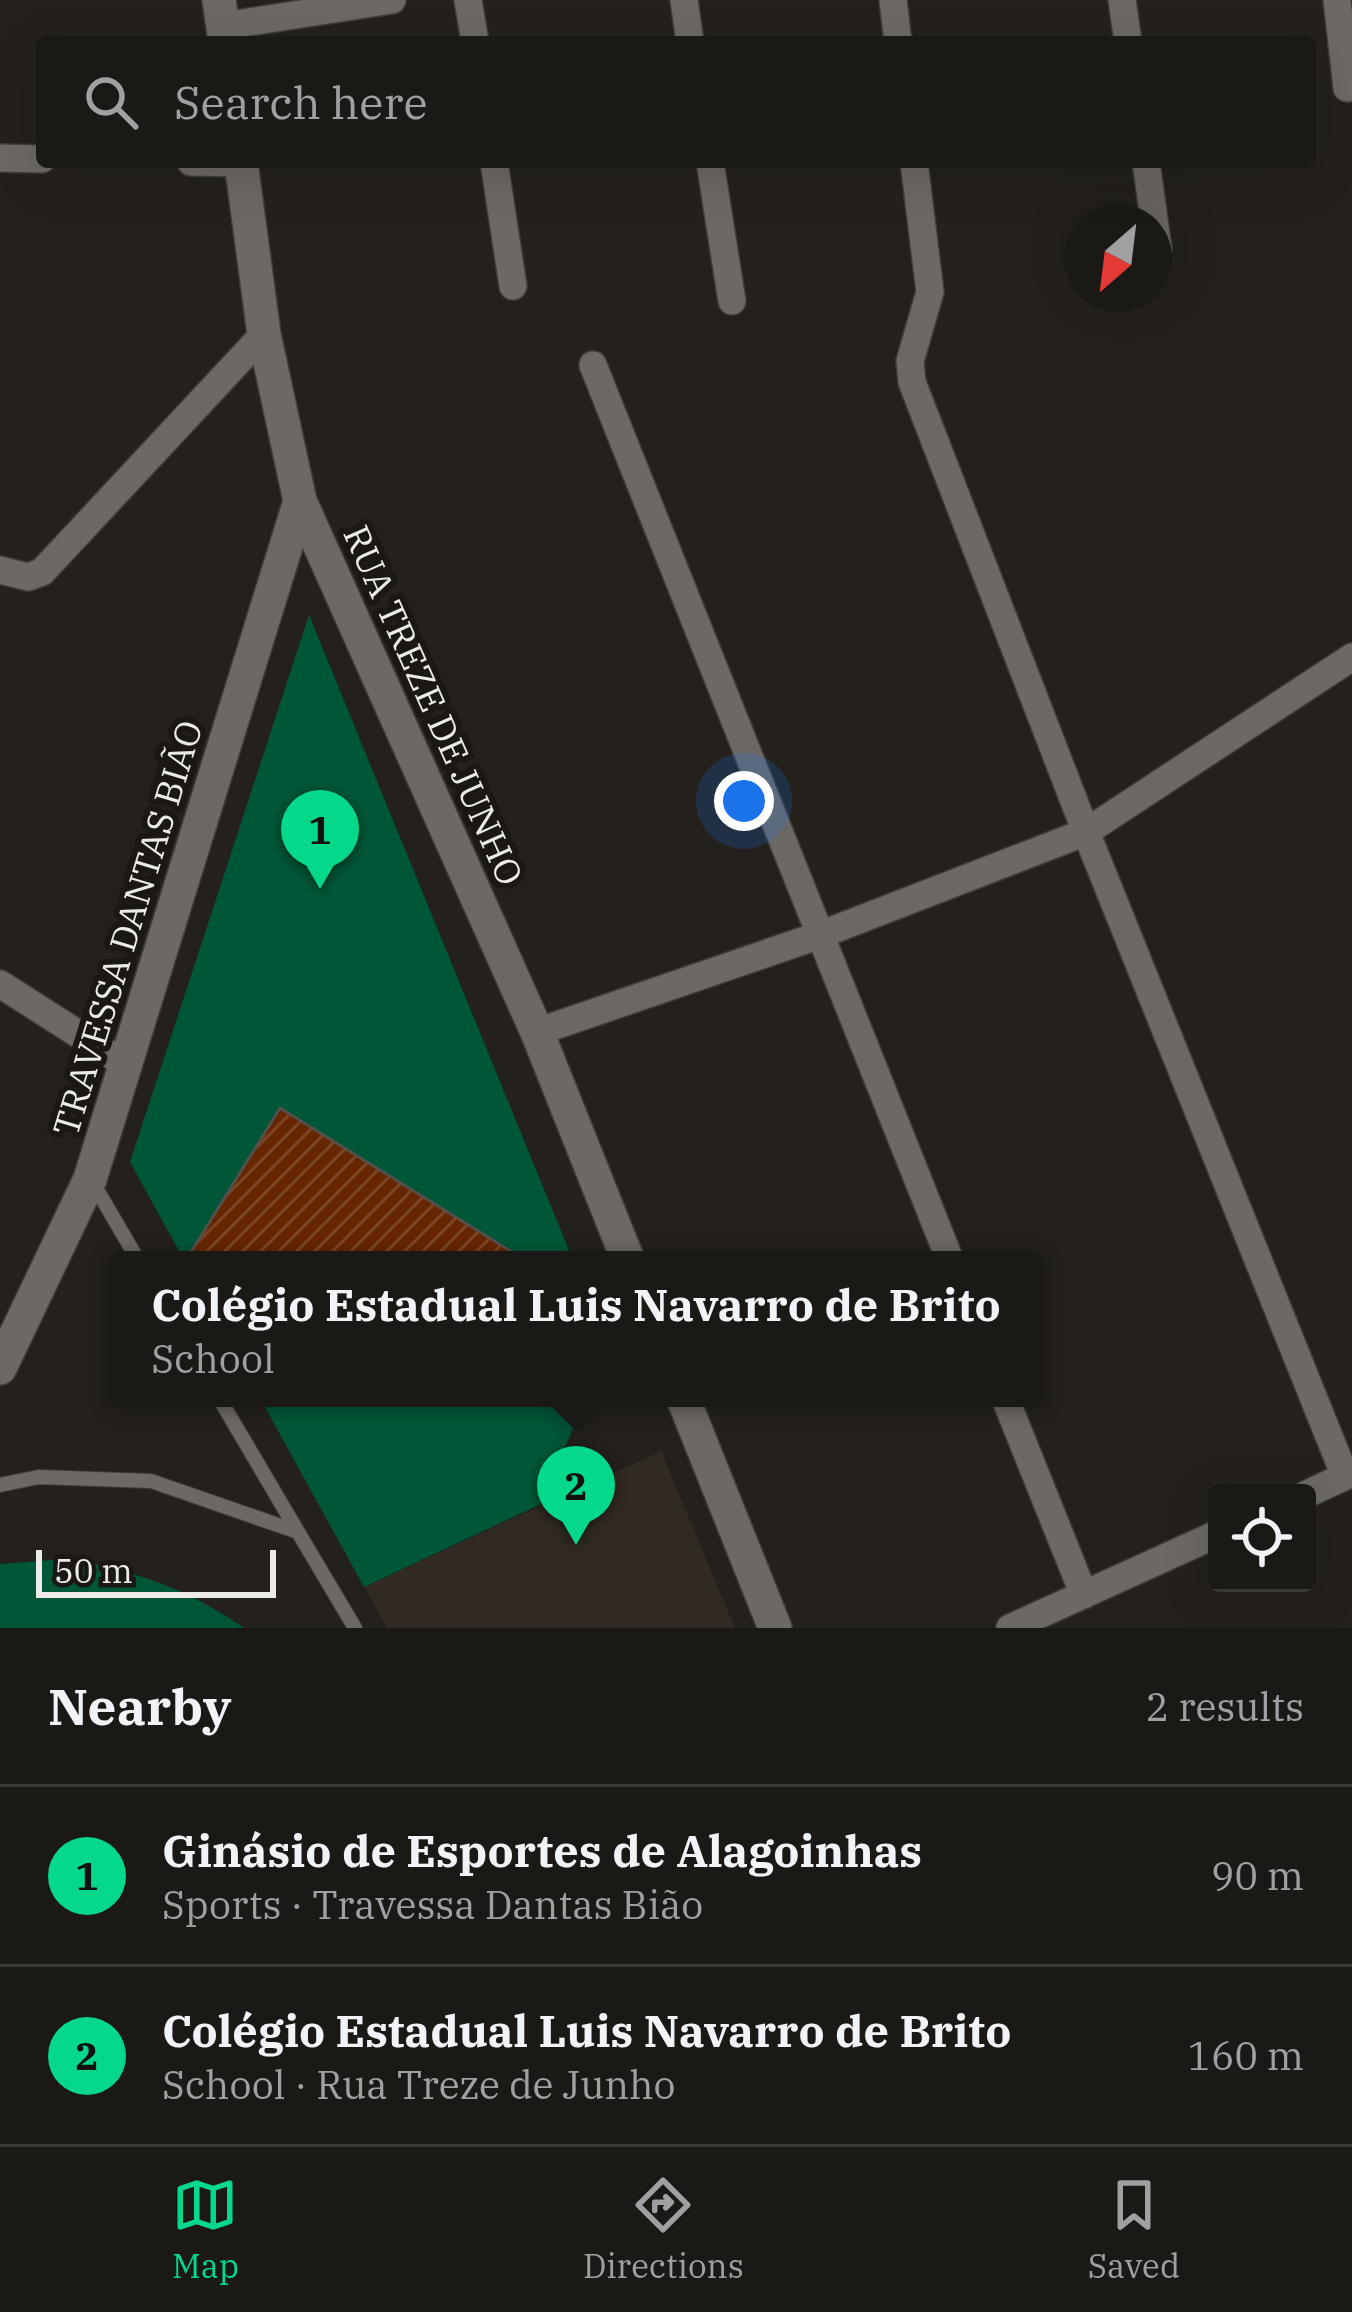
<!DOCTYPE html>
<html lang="en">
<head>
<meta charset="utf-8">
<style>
	body { margin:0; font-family:"IBM Plex Serif",serif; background:#24221f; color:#f1f3f6 }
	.controls { position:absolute; right:36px; bottom:36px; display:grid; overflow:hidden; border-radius:12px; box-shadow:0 12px 48px #0002 }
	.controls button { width:108px; height:108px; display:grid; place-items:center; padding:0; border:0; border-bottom:3px solid #393835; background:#1b1916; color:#f1f3f6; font:60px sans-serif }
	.compass { position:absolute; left:1064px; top:204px; width:108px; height:108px; border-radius:50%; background:#1b1916; box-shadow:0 12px 48px #0002; rotate:208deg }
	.scale { position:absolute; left:36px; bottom:30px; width:240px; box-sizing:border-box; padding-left:12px; border:6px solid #ecebe8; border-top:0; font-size:33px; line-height:42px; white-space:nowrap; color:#ecebe8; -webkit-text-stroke:9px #1a1714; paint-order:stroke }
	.you { position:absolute; left:744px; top:801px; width:42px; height:42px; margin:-30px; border:9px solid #fff; border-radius:50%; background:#1a73e8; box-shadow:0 0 0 18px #1a73e833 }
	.badge { display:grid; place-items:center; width:78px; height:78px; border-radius:50%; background:#04d98b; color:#111; font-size:39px; font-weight:700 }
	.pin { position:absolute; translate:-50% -99px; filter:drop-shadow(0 3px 6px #0008) }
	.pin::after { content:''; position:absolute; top:63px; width:42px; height:36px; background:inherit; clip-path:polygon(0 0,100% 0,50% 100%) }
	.popup { position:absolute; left:108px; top:1251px; width:936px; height:156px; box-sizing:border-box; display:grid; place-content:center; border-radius:12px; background:#1b1916; filter:drop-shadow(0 3px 9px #0005); font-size:39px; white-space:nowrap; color:#a0a0a1 }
	.popup b { font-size:45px; color:#f1f3f6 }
	.popup::after { content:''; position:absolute; left:50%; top:100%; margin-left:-24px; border:24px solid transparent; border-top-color:#1b1916 }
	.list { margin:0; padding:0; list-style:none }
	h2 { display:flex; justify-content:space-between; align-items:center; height:156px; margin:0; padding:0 48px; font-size:51px }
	h2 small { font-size:39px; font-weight:400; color:#a0a0a1 }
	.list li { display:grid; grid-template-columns:78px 1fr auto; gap:36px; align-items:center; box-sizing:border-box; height:180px; padding:0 48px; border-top:3px solid #393835 }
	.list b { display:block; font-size:45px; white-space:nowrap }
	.list p { margin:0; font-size:39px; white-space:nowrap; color:#a0a0a1 }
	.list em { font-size:39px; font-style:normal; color:#a0a0a1 }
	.icon { flex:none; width:66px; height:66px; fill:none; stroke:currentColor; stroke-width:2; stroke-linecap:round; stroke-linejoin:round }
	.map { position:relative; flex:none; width:1352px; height:1628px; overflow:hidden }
	.search { position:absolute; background:#1b1916; box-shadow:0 12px 48px #0002; left:36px; right:36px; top:36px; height:132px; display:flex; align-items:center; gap:30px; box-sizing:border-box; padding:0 42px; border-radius:12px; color:#a0a0a1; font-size:45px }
	.sheet { height:516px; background:#1b1916 }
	nav { display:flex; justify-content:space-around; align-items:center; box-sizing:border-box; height:168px; border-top:3px solid #393835; background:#1b1916; font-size:33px; color:#a0a0a1 }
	nav a { display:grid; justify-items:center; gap:6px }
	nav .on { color:#04d98b }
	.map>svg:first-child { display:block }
	.built { fill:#312a22 }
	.pitch { fill:#005738 }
	.building { fill:url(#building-hatch); stroke:#544e4c; stroke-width:3 }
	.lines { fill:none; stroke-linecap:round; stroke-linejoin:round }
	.service-casing { stroke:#3e3c38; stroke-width:16 }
	.minor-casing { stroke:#3e3c38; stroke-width:30 }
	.tertiary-casing { stroke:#3e3c38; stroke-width:36 }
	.service { stroke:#6c6864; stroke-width:14 }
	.minor { stroke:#6c6864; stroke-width:27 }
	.tertiary { stroke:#6c6864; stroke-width:33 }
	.labels { text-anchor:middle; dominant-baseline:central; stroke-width:12; stroke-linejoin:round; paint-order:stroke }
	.street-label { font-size:36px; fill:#ecebe8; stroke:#1a1714 }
</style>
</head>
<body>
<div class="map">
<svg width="1352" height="1628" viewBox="0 0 1352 1628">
	<defs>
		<pattern id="building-hatch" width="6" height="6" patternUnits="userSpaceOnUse" patternTransform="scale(3)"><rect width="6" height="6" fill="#662600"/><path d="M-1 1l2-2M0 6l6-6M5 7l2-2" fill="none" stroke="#7c4625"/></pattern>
	</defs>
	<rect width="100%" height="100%" fill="#24211d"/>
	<path class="built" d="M661,1451L735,1628H387L364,1587Z"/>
	<path class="pitch" d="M309,615L573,1260H184L130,1162Z
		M260,1398H586L541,1504L364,1587Z
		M66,1559C132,1569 190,1590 244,1628H0V1564Z"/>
	<path class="building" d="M280,1108L517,1255L514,1260H203L191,1252Z"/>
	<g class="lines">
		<defs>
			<path id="service" d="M93,1183L138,1260
				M219,1398L298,1532
				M0,1485L39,1477L151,1481L298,1532L355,1628"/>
			<path id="minor" d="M468,0L475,42
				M684,0L690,42
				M893,0L898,42
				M1122,0L1128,42
				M1337,0L1347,88
				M223,26L392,0
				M0,158L42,159
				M191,162L241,163
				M494,162L513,286
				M710,162L732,301
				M914,162L930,292L910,361L912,382L1086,832L1345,1476
				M1146,162L1158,248
				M593,365L950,1260
				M0,570L28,577L42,572L264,334
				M0,984L127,1065
				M537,1032L820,935L1086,832L1352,657
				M1005,1398L1084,1595
				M1307,1494L1352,1473
				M1010,1628L1217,1534"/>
			<path id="tertiary" d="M219,0L225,42
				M241,162L264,334L300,501L537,1032L628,1260
				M0,1368L90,1179L300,501
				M683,1398L775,1628"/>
		</defs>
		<use href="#service" class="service-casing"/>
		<use href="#minor" class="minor-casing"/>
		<use href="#tertiary" class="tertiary-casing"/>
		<use href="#service" class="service"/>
		<use href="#minor" class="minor"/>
		<use href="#tertiary" class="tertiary"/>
	</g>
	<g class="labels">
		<g class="street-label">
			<text transform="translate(434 705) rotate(66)">RUA TREZE DE JUNHO</text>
			<text transform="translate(127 928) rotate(-73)">TRAVESSA DANTAS BIÃO</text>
		</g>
	</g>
</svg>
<div class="controls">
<button><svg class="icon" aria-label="locate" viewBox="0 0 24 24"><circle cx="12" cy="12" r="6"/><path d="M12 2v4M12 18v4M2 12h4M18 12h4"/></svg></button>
</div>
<svg class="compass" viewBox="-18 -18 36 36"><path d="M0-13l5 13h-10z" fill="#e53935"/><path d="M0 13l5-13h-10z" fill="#a0a0a1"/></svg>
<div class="scale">50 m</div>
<div class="you"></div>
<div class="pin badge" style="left:320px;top:889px">1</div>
<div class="pin badge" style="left:576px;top:1545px">2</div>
<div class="popup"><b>Colégio Estadual Luis Navarro de Brito</b>School</div>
<div class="search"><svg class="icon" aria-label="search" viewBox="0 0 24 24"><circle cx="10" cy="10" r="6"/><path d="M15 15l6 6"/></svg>Search here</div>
</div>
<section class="sheet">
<h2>Nearby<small>2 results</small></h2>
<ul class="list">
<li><span class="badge">1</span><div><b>Ginásio de Esportes de Alagoinhas</b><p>Sports · Travessa Dantas Bião</p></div><em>90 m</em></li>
<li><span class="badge">2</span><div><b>Colégio Estadual Luis Navarro de Brito</b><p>School · Rua Treze de Junho</p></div><em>160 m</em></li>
</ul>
</section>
<nav>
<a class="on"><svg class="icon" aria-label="map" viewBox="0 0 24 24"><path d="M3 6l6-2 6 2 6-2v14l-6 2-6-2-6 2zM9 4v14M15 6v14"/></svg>Map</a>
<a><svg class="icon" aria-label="directions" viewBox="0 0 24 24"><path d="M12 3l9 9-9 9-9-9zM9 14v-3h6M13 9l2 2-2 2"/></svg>Directions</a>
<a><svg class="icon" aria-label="saved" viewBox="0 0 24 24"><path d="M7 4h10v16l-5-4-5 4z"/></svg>Saved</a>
</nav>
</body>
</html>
